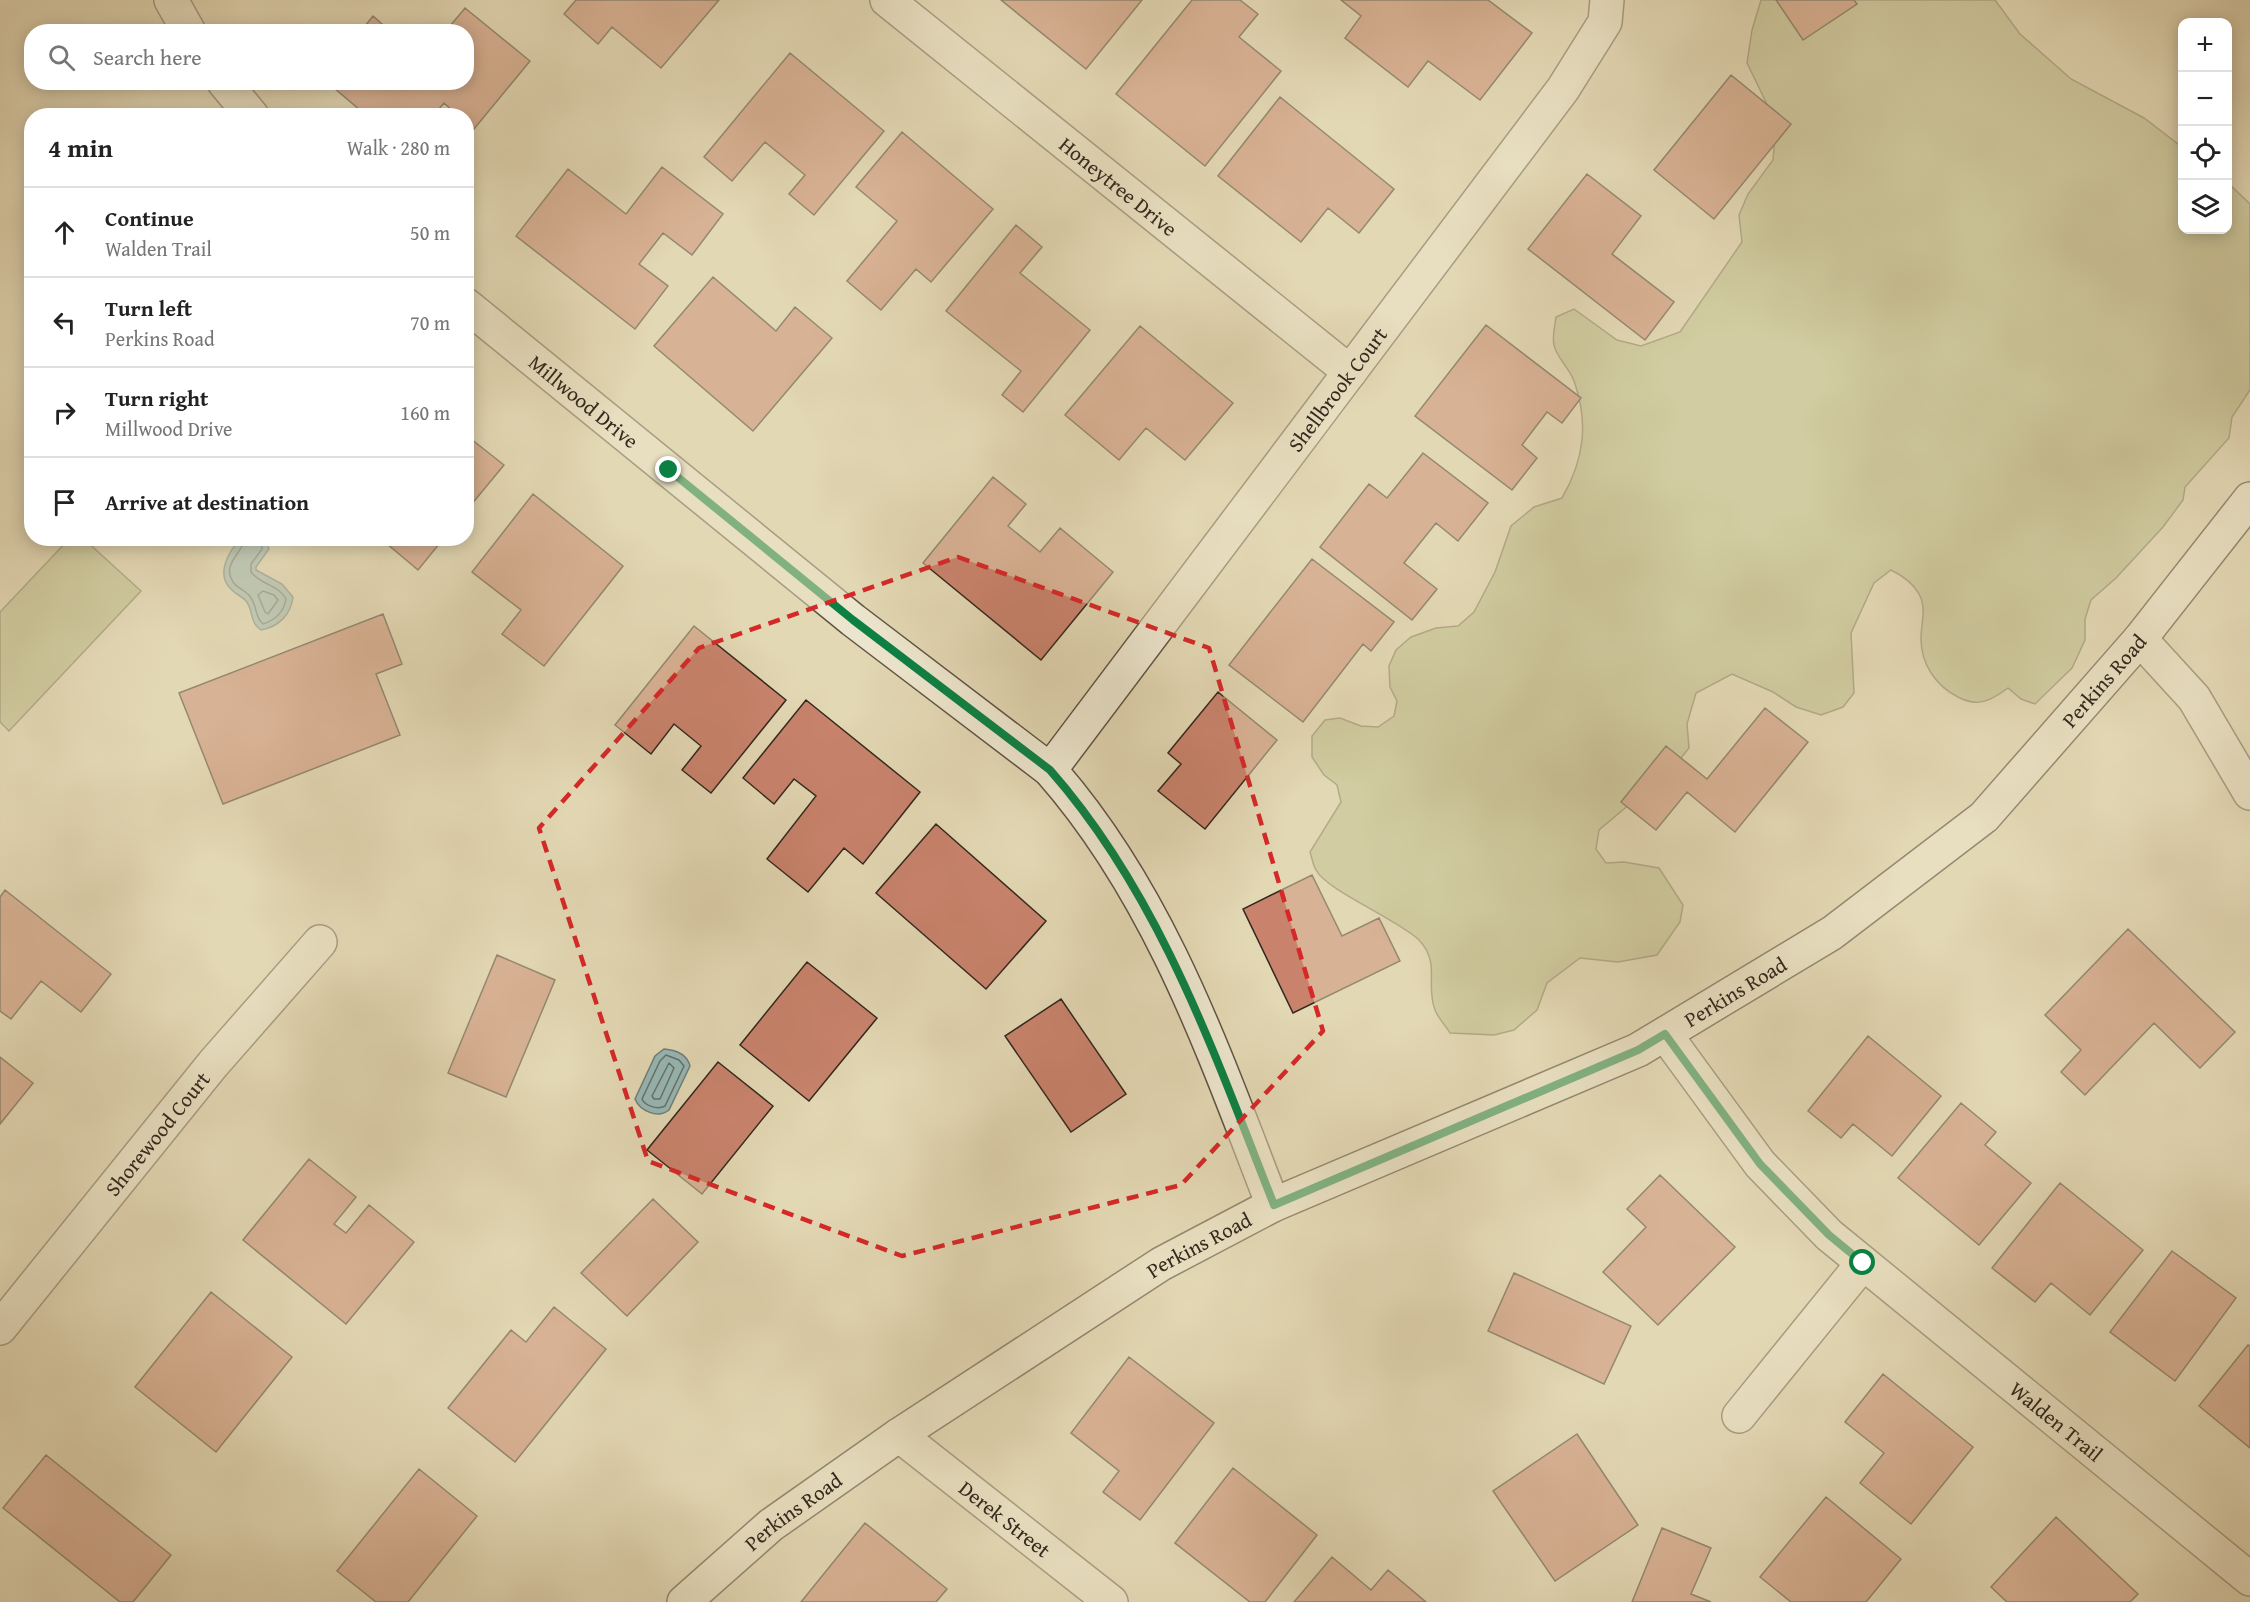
<!DOCTYPE html>
<html lang="en">
<head>
<meta charset="utf-8">
<style>
	body { margin:0; font-family:"Gentium Book Plus",serif; background:#f2f2f2; color:#222 }
	.controls { position:absolute; right:18px; top:18px; display:grid; overflow:hidden; border-radius:12px; box-shadow:0 3px 15px #0003 }
	.controls button { width:54px; height:54px; display:grid; place-items:center; padding:0; border:0; border-bottom:2px solid #e0e0e0; background:#fff; color:#222; font:30px sans-serif }
	.stop { position:absolute; width:18px; height:18px; margin:-14px; border:4px solid #0b8043; border-radius:50%; background:#fff }
	.stop.end { background:#0b8043; border-color:#fff; box-shadow:0 2px 6px #0008 }
	.list { margin:0; padding:0; list-style:none }
	h2 { display:flex; justify-content:space-between; align-items:center; height:78px; margin:0; padding:0 24px; font-size:26px }
	h2 small { font-size:20px; font-weight:400; color:#767676 }
	.list li { display:grid; grid-template-columns:39px 1fr auto; gap:18px; align-items:center; box-sizing:border-box; height:90px; padding:0 24px; border-top:2px solid #e0e0e0 }
	.list b { display:block; font-size:22px; white-space:nowrap }
	.list p { margin:0; font-size:20px; white-space:nowrap; color:#767676 }
	.list em { font-size:20px; font-style:normal; color:#767676 }
	.icon { flex:none; width:33px; height:33px; fill:none; stroke:currentColor; stroke-width:2; stroke-linecap:round; stroke-linejoin:round }
	.map { position:relative; flex:none; width:2250px; height:1602px; overflow:hidden }
	.search { position:absolute; background:#fff; box-shadow:0 3px 15px #0003; left:24px; top:24px; width:450px; height:66px; display:flex; align-items:center; gap:15px; box-sizing:border-box; padding:0 21px; border-radius:24px; color:#767676; font-size:22px }
	.panel { position:absolute; background:#fff; box-shadow:0 3px 15px #0003; left:24px; top:108px; width:450px; height:438px; border-radius:24px }
	.map>svg:first-child { display:block }
	.green { fill:#babd89; stroke:#767254; stroke-width:1.5 }
	.water { fill:#97b8b6; stroke:#6f7e7a; stroke-width:1.5 }
	.lines { fill:none; stroke-linecap:round; stroke-linejoin:round }
	.shore { stroke:#65706a; stroke-width:1.5 }
	.building { fill:#c9836d; stroke:#33281f; stroke-width:1.5 }
	.street-casing { stroke:#5f5444; stroke-width:36 }
	.secondary-casing { stroke:#33281f; stroke-width:36 }
	.street { stroke:#ede6ce; stroke-width:33 }
	.secondary { stroke:#ede6ce; stroke-width:33 }
	.route { stroke:#0b8043; stroke-width:8 }
	.marked { fill:none; stroke:#d62828; stroke-width:4.5; stroke-dasharray:12 8; stroke-linejoin:round }
	.labels { text-anchor:middle; dominant-baseline:central; stroke-width:4.5; stroke-linejoin:round; paint-order:stroke }
	.street-label { font-size:21px; fill:#33281f; stroke:#ede6ce }
</style>
</head>
<body>
<div class="map">
<svg width="2250" height="1602" viewBox="0 0 2250 1602">
	<rect width="100%" height="100%" fill="#e3d8b4"/>
	<filter id="stains"><feTurbulence type="fractalNoise" baseFrequency=".00333" numOctaves="4"/><feColorMatrix values="0 0 0 0 .2 0 0 0 0 .09 0 0 0 0 .02 0 0 0 .5 -.17"/></filter>
	<radialGradient id="worn" r=".72"><stop offset=".6" stop-color="#630" stop-opacity="0"/><stop offset="1" stop-color="#630" stop-opacity=".3"/></radialGradient>
	<path class="green" d="M1761,0H1995L2020,34L2071,79L2144,118L2182,147V230H2228V183L2250,204V390L2232,417L2229,438L2185,487L2183,500L2163,527L2116,578L2091,600L2085,619V640L2072,668L2035,704L2021,699L2008,688C1992,700 1978,708 1958,697C1936,686 1921,664 1921,639C1921,622 1927,609 1919,594C1913,583 1901,575 1891,570L1874,583L1851,633L1854,693L1843,707L1821,715L1796,707L1773,692L1732,674L1696,693L1687,724L1689,748L1673,768L1599,830L1596,849L1606,863L1624,862L1659,868L1683,905L1680,922L1657,955L1618,962L1580,958L1547,983L1537,1010L1514,1030L1494,1035L1450,1033C1446,1026 1438,1018 1435,1010C1425,984 1441,963 1419,940C1397,919 1327,891 1316,870C1313,865 1312,858 1310,852L1341,802L1337,785L1324,775L1312,757V736L1325,720L1340,718L1361,726L1378,727L1394,716L1397,701L1390,687L1389,666L1396,650L1411,637L1436,628L1458,626L1474,612L1495,572L1511,526L1534,507L1562,498C1584,460 1589,423 1574,381C1570,369 1556,357 1554,345C1552,337 1555,325 1556,317L1574,309L1617,340L1641,346L1680,332L1742,242L1739,215L1748,194L1773,160L1776,123L1747,63L1752,30Z
		M69,539H84L141,591L9,731L0,722V612Z"/>
	<path class="water" d="M242,538L265,539L269,549L256,567V570L282,584L293,597C291,615 278,627 261,630C249,622 254,611 246,601C242,596 235,594 231,589C215,574 229,550 242,538Z
		M664,1049C676,1050 687,1054 690,1066L669,1110C658,1119 640,1111 635,1099L655,1056Z"/>
	<g class="lines">
		<path class="shore" d="M245,538C243,553 221,564 233,582C238,589 247,591 251,598C257,606 255,618 263,624C275,620 284,612 286,599C279,585 261,585 251,572V564L262,549L261,538
			M263,591L274,595L278,600L268,614L265,612L258,595Z
			M666,1055L679,1060L684,1066L665,1106C658,1110 645,1106 642,1099L660,1061Z
			M669,1063L674,1068L660,1099H654L652,1096Z"/>
	</g>
	<path class="building" d="M576,0H719L661,68L612,27L598,44L564,14Z
		M1001,0H1142L1086,69Z
		M1192,0H1240L1258,14L1239,37L1281,71L1205,166L1116,94Z
		M1341,0H1488L1532,33L1480,100L1428,61L1408,87L1345,38L1361,16Z
		M1776,0H1854L1857,4L1803,40Z
		M465,8L530,61L474,129L466,123V116H458L444,103L433,116H367L327,82H466V32H445Z
		M373,16L391,32H360Z
		M790,53L884,131L814,215L789,194L805,175L765,142L732,181L704,157Z
		M1731,75L1791,124L1714,219L1654,170Z
		M1280,97L1394,189L1359,233L1328,208L1301,242L1218,176Z
		M902,132L993,209L931,282L916,269L881,310L847,281L897,221L856,187Z
		M662,167L723,214L692,255L663,233L639,264L668,286L635,329L516,236L568,169L626,214Z
		M1587,174L1641,216L1612,254L1674,302L1645,340L1528,249Z
		M1016,225L1042,247L1020,273L1090,330L1023,412L1002,395L1021,371L946,311Z
		M713,277L776,331L795,307L832,338L753,431L654,346Z
		M1486,325L1581,398L1562,423L1547,412L1522,445L1537,458L1512,490L1415,416Z
		M1140,326L1233,403L1185,460L1146,428L1119,460L1065,415Z
		M466,435L504,465L466,511Z
		M1423,453L1488,503L1458,541L1436,523L1404,563L1437,589L1412,620L1320,547L1369,484L1387,498Z
		M993,477L1026,504L1008,526L1040,552L1060,528L1113,572L1041,660L923,563Z
		M533,494L623,566L544,666L502,634L521,610L472,572Z
		M380,538H444L418,570Z
		M1312,559L1394,622L1371,651L1363,644L1303,722L1229,665Z
		M383,614L402,664L376,674L400,735L223,804L179,693Z
		M694,626L786,700L711,793L682,770L701,746L674,724L651,754L615,725Z
		M1218,692L1277,740L1205,829L1158,791L1181,764L1168,753Z
		M806,700L920,792L863,864L844,848L808,892L767,859L816,796L794,779L774,804L743,778Z
		M1765,708L1808,742L1735,832L1687,792L1656,830L1621,802L1666,746L1707,779Z
		M936,824L1046,921L986,989L876,893Z
		M1312,875L1342,936L1379,918L1400,961L1293,1013L1243,909Z
		M5,890L111,974L81,1012L41,981L11,1019L0,1011V897Z
		M2128,929L2235,1032L2200,1068L2154,1023L2085,1095L2061,1072L2081,1050L2045,1015Z
		M497,955L555,980L506,1097L448,1073Z
		M807,962L877,1018L809,1101L740,1045Z
		M1061,999L1126,1094L1071,1132L1005,1036Z
		M1868,1036L1941,1096L1892,1156L1853,1124L1841,1138L1808,1111Z
		M0,1057L33,1083L0,1124Z
		M718,1062L773,1106L702,1194L647,1150Z
		M1961,1103L1996,1132L1985,1145L2031,1183L1979,1245L1898,1178Z
		M309,1159L356,1197L334,1224L346,1233L369,1205L414,1242L346,1324L243,1240Z
		M1660,1175L1735,1247L1658,1325L1603,1272L1646,1227L1627,1209Z
		M2060,1183L2143,1250L2090,1315L2051,1283L2035,1302L1992,1268Z
		M653,1199L698,1242L627,1316L581,1273Z
		M2172,1251L2236,1298L2175,1381L2110,1332Z
		M1514,1273L1631,1326L1604,1384L1488,1331Z
		M211,1292L292,1357L216,1452L135,1387Z
		M554,1307L606,1349L515,1462L448,1408L511,1330L526,1342Z
		M2248,1345L2250,1346V1448L2199,1406Z
		M1129,1357L1214,1423L1140,1520L1103,1492L1119,1471L1071,1433Z
		M1883,1374L1973,1447L1911,1524L1860,1483L1884,1453L1845,1422Z
		M1577,1434L1638,1525L1555,1581L1493,1491Z
		M46,1455L171,1555L133,1602H120L3,1508Z
		M1233,1468L1317,1535L1265,1602H1250L1175,1543Z
		M419,1469L477,1516L408,1602H376L337,1571Z
		M1826,1497L1901,1559L1866,1602H1791L1760,1577Z
		M2056,1517L2138,1594L2130,1602H2007L1991,1587Z
		M865,1523L947,1589L936,1602H801Z
		M1662,1528L1711,1548L1691,1594L1711,1602H1632Z
		M1332,1557L1371,1590L1388,1570L1426,1602H1294Z"/>
	<g class="lines">
		<defs>
			<g id="street">
				<path d="M171,0L189,32"/>
				<path id="s1" d="M887,0L1350,372"/>
				<path d="M224,82L252,116"/>
				<path id="s2" d="M466,305L853,620L1050,770C1160,895 1214,1053 1273,1205"/>
				<path d="M2140,639L2194,698L2250,793"/>
				<path id="s3" d="M1050,770L1563,89L1605,22L1607,0"/>
				<path id="s4" d="M1665,1034L1760,1164L1829,1235L2250,1579"/>
				<path id="s5" d="M0,1328L213,1064L320,942"/>
				<path d="M1739,1416L1863,1263"/>
				<path id="s6" d="M899,1435L1111,1602"/>
			</g>
			<g id="secondary">
				<path id="s7" d="M684,1602L771,1525L899,1435L1161,1264L1273,1205L1638,1050L1832,933L1984,817L2140,639L2250,499"/>
			</g>
		</defs>
		<use href="#street" class="street-casing"/>
		<use href="#secondary" class="secondary-casing"/>
		<use href="#street" class="street"/>
		<use href="#secondary" class="secondary"/>
	</g>
	<g class="lines">
		<path class="route" d="M669,470L853,620L1050,770C1160,895 1214,1053 1274,1205L1638,1050L1665,1034L1760,1164L1829,1235L1863,1263"/>
	</g>
	<path d="M0 0H2250V1602H0ZM958,557L1209,648L1323,1031L1181,1185L902,1256L648,1161L539,828L699,648Z" fill="#e3d8b4" fill-opacity=".55" fill-rule="evenodd"/>
	<path class="marked" d="M958,557L1209,648L1323,1031L1181,1185L902,1256L648,1161L539,828L699,648Z"/>
	<g class="labels">
		<g class="street-label">
			<text stroke="none"><textPath href="#s1" startOffset="297">Honeytree Drive</textPath></text>
			<text stroke="none"><textPath href="#s3" startOffset="477">Shellbrook Court</textPath></text>
			<text stroke="none"><textPath href="#s2" startOffset="152">Millwood Drive</textPath></text>
			<text stroke="none"><textPath href="#s7" startOffset="1708">Perkins Road</textPath></text>
			<text stroke="none"><textPath href="#s7" startOffset="1222">Perkins Road</textPath></text>
			<text stroke="none"><textPath href="#s5" startOffset="250">Shorewood Court</textPath></text>
			<text stroke="none"><textPath href="#s7" startOffset="628">Perkins Road</textPath></text>
			<text stroke="none"><textPath href="#s4" startOffset="554">Walden Trail</textPath></text>
			<text stroke="none"><textPath href="#s7" startOffset="142">Perkins Road</textPath></text>
			<text stroke="none"><textPath href="#s6" startOffset="135">Derek Street</textPath></text>
		</g>
	</g>
	<rect width="100%" height="100%" filter="url(#stains)"/>
	<rect width="100%" height="100%" fill="url(#worn)"/>
</svg>
<div class="controls">
<button>+</button>
<button>−</button>
<button><svg class="icon" aria-label="locate" viewBox="0 0 24 24"><circle cx="12" cy="12" r="6"/><path d="M12 2v4M12 18v4M2 12h4M18 12h4"/></svg></button>
<button><svg class="icon" aria-label="layers" viewBox="0 0 24 24"><path d="M12 4l9 5-9 5-9-5zM3 14l9 5 9-5"/></svg></button>
</div>
<div class="stop" style="left:1863px;top:1263px"></div>
<div class="stop end" style="left:669px;top:470px"></div>
<div class="search"><svg class="icon" aria-label="search" viewBox="0 0 24 24"><circle cx="10" cy="10" r="6"/><path d="M15 15l6 6"/></svg>Search here</div>
<section class="panel">
<h2>4 min<small>Walk · 280 m</small></h2>
<ul class="list">
<li><svg class="icon" aria-label="ahead" viewBox="0 0 24 24"><path d="M12 20V5M6 11l6-6 6 6"/></svg><div><b>Continue</b><p>Walden Trail</p></div><em>50 m</em></li>
<li><svg class="icon" aria-label="left" viewBox="0 0 24 24"><path d="M17 20v-9H6M10 6l-5 5 5 5"/></svg><div><b>Turn left</b><p>Perkins Road</p></div><em>70 m</em></li>
<li><svg class="icon" aria-label="right" viewBox="0 0 24 24"><path d="M7 20v-9h11M14 6l5 5-5 5"/></svg><div><b>Turn right</b><p>Millwood Drive</p></div><em>160 m</em></li>
<li><svg class="icon" aria-label="arrive" viewBox="0 0 24 24"><path d="M6 21V4h12l-3 4 3 4H6"/></svg><div><b>Arrive at destination</b></div></li>
</ul>
</section>
</div>
</body>
</html>
